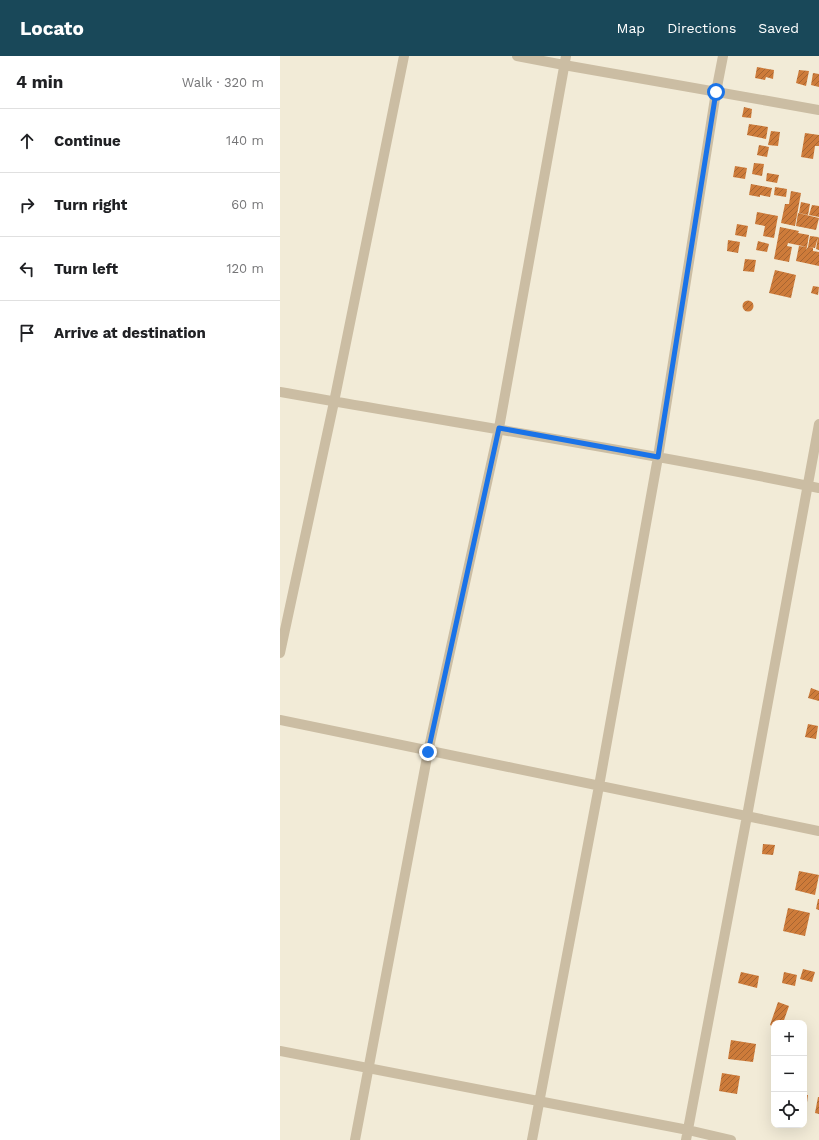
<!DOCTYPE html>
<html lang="en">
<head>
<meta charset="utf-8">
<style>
	body { margin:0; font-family:"Work Sans",sans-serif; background:#f6f6f6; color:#202124 }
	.controls { position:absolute; right:12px; bottom:12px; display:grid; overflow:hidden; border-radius:8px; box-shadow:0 4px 16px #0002 }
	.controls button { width:36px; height:36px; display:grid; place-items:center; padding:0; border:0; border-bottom:1px solid #e0e0e0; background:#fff; color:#202124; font:20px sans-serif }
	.stop { position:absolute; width:12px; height:12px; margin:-9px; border:3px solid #1a73e8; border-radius:50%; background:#fff }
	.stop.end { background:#1a73e8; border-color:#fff; box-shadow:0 1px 4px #0008 }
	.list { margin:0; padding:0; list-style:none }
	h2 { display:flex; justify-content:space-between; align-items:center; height:52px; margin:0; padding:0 16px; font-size:17px }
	h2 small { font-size:13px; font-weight:400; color:#757577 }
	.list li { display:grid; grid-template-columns:26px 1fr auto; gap:12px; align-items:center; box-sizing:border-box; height:64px; padding:0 16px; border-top:1px solid #e0e0e0 }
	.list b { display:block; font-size:15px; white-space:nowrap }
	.list em { font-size:13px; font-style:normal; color:#757577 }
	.icon { flex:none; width:22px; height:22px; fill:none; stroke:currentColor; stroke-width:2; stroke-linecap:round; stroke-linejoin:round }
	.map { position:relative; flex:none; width:539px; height:1084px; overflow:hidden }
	header { display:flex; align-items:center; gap:24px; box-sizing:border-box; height:56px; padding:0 20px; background:#194859; color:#fff }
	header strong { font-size:19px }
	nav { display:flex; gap:22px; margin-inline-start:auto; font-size:14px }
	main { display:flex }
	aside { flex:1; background:#fff }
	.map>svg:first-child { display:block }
	.building { fill:url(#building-hatch) }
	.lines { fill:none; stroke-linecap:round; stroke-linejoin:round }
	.street { stroke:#cbbda3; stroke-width:10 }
	.route { stroke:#1a73e8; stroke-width:5 }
</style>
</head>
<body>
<header>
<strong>Locato</strong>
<nav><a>Map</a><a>Directions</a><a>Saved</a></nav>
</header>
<main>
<aside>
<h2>4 min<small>Walk · 320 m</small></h2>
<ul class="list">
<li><svg class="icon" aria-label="ahead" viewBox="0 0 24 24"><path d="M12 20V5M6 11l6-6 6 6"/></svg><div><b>Continue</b></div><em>140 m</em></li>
<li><svg class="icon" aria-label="right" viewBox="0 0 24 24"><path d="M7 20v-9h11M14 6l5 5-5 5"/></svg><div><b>Turn right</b></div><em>60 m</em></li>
<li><svg class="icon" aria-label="left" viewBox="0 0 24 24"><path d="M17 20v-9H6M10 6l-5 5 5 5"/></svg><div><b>Turn left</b></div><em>120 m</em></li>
<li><svg class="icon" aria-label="arrive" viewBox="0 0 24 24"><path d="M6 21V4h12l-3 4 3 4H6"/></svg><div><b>Arrive at destination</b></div></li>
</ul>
</aside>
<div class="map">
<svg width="539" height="1084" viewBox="0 0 539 1084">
	<defs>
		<pattern id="building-hatch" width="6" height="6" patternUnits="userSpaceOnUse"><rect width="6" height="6" fill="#cd7b3a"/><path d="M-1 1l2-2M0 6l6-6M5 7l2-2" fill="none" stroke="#a76531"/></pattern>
	</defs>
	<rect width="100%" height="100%" fill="#f2ebd7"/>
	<path class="building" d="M477,11L494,14L493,23L486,21L485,24L475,22Z
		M519,14L529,15L526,30L516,27Z
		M533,17L539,18V31L531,29Z
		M464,51L472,53L471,62L462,61Z
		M469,68L488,71L486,83L467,79Z
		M491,75L500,76L498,90L488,89Z
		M525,77L539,79V90H535L533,103L521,101Z
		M479,89L489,91L487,101L477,99Z
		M474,107L484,108L482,120L472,118Z
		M455,110L467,112L465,123L453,121Z
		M487,117L499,119L497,127L486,125Z
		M471,128L492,132L490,141L480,139V141L469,139Z
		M495,131L507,133L506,141L494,139Z
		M511,135L521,137L515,170L501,167L505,148H509Z
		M521,146L530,148L528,159L519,157Z
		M532,149L539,150V161L529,159Z
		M477,156L498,160L494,182L483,180L485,170L475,168Z
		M518,157L539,162L536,174L516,170Z
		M457,168L468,170L466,181L455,179Z
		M500,171L519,175L518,177L529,179L527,191L508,187L507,190L512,191L509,206L494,203Z
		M530,180L538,181L535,192L528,191Z
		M538,181L539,182V194L536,193Z
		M448,184L460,186L458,197L447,195Z
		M478,185L489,188L487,196L476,194Z
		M519,190L527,191L526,194L528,191L533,192V195L539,196V210L516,205Z
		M465,203L476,204L474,216L463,215Z
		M495,214L516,219L511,242L489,237Z
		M533,230L539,231L538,239L531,237Z
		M462.5 250a5.5 5.5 0 1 1 11 0a5.5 5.5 0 1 1-11 0Z
		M531,632L539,635V645L528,642Z
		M528,668L538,670L536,683L525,681Z
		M483,788L495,789L493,799L482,798Z
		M519,815L539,819L535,839L515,834Z
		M538,843H539V854L536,853Z
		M508,852L530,857L525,880L503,875Z
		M523,913L535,916L532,926L520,923Z
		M461,916L479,920L477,932L458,927Z
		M504,916L517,919L515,930L502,927Z
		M498,946L509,950L503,967H494V971L490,969Z
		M451,984L476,988L473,1006L448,1003Z
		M442,1017L460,1020L457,1038L439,1035Z
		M524,1039H528L526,1054H524Z
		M538,1041H539V1058L535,1057Z"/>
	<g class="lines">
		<path class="street" d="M237,0L284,9L539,54
			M0,336C180,368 360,395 539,432
			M0,597L54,346L124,0
			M0,664L539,775
			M0,995L408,1074L451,1084
			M75,1084L148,696L219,372L286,0
			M252,1084L319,730L378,401L436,36L443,0
			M406,1084L467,760L539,368"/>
	</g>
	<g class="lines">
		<path class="route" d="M148,696L219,372L378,401L436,36"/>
	</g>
</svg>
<div class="controls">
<button>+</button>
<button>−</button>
<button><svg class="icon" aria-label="locate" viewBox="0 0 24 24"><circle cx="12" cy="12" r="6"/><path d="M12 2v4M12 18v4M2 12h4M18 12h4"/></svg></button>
</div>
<div class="stop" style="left:436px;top:36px"></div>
<div class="stop end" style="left:148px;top:696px"></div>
</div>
</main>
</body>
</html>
